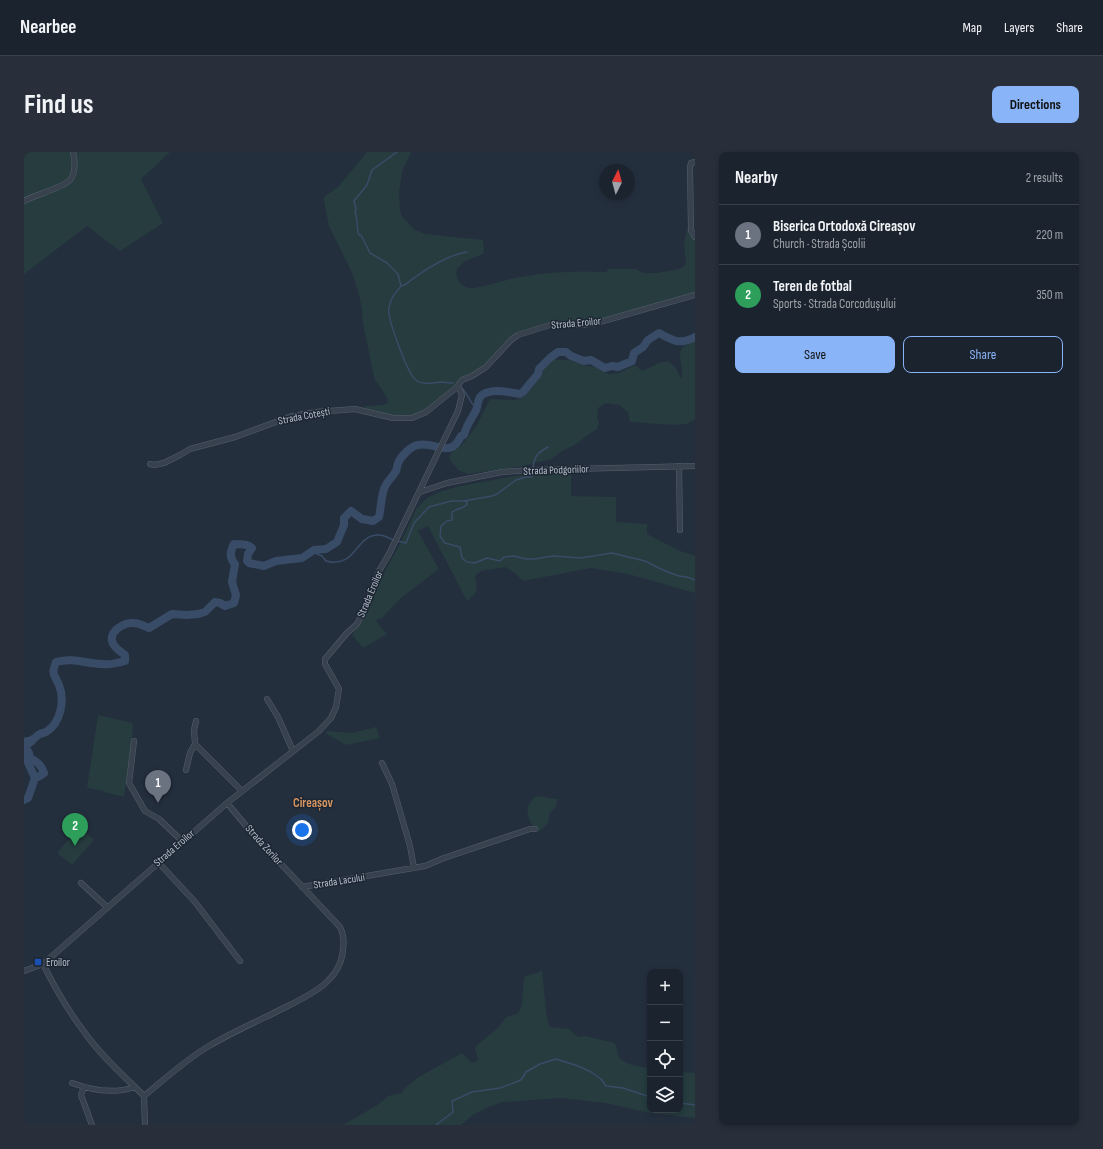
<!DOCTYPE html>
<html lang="en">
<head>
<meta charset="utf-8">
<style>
	body { margin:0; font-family:"Sofia Sans Condensed",sans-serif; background:#282f3a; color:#f1f3f6 }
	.controls { position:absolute; right:12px; bottom:12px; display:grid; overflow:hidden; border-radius:8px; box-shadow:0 2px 6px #0003 }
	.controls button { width:36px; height:36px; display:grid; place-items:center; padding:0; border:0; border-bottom:1px solid #39404a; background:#1b232e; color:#f1f3f6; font:20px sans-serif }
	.compass { position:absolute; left:575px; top:12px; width:36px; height:36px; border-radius:50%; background:#1b232e; box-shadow:0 2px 6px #0003; rotate:6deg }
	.you { position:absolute; left:278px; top:678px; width:14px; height:14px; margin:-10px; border:3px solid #fff; border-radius:50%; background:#1a73e8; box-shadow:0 0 0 6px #1a73e833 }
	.badge { display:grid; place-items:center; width:26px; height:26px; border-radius:50%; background:#8ab4f8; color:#fff; font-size:13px; font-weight:700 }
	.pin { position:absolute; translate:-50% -33px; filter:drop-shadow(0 1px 2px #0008) }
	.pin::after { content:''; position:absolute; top:21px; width:14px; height:12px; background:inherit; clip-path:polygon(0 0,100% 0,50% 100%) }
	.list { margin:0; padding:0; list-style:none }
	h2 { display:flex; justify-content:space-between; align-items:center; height:52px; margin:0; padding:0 16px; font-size:17px }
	h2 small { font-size:13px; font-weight:400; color:#a0a4aa }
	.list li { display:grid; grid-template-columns:26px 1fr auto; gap:12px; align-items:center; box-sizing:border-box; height:60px; padding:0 16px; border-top:1px solid #39404a }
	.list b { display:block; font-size:15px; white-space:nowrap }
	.list p { margin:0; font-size:13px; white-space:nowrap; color:#a0a4aa }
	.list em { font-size:13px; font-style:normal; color:#a0a4aa }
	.actions { display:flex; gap:8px; padding:12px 16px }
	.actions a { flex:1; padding:9px 0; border:1px solid #8ab4f8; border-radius:8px; text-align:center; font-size:14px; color:#8ab4f8 }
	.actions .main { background:#8ab4f8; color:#111 }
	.icon { flex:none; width:22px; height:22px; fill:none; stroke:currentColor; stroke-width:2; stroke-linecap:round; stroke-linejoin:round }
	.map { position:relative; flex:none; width:671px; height:973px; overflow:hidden; border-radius:8px }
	header { display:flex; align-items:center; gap:24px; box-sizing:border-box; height:56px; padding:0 20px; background:#1b232e; border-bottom:1px solid #39404a }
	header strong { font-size:19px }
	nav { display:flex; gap:22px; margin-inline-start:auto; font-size:14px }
	.intro { display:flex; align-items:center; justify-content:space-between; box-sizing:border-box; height:96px; padding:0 24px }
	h1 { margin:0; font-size:28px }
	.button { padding:10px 18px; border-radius:8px; background:#8ab4f8; color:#111; font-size:14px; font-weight:700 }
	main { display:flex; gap:24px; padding:0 24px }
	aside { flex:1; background:#1b232e; border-radius:8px; box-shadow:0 2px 6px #0003 }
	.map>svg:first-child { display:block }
	.green { fill:#263c3f }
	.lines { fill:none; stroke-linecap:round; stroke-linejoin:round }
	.stream { stroke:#394c67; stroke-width:1.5 }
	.river { stroke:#394c67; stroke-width:8 }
	.street-casing { stroke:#565f6c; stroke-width:6 }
	.street { stroke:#38414e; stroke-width:5 }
	.transit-dot { fill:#1a4fb4; stroke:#1d2633; stroke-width:1.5 }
	.labels { text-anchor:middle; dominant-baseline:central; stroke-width:3; stroke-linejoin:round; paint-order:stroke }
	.street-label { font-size:11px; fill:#b4bcc9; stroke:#1d2633 }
	.poi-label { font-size:11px; fill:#b4bcc9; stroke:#1d2633; text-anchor:start }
	.quarter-label { font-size:13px; font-weight:bold; fill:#d59563; stroke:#1d2633 }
</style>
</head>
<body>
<header>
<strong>Nearbee</strong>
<nav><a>Map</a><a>Layers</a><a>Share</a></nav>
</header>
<div class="intro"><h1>Find us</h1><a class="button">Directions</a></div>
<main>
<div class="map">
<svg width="671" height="973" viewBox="0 0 671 973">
	<rect width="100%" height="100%" fill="#242f3e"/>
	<path class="green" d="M0,0H146L117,27L139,71L96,99L63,74L0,122Z
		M343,0H387L378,20L375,40L376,59L379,66L391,78L401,82L459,88L460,97L459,102L441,109L433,117C431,125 435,134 444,136C455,137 483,127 496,125C513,122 531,120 548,120C560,119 571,120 582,120L585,117H612L619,121H632L651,118L659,115L662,112L660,92L663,76H666L671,87V141L563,171L530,170L498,179L489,184L478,193L468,205L456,216L435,228L431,234L403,257L388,264L368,263L341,258L339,257L341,254L359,253L363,251L364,249C361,240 354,234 350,225L339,171L338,158L335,142L328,121L305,74L300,48V45L314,35Z
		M671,189V267L663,272L649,273L606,270L604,260L595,253L582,251L574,256L573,265L575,271L573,277L562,284L551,293L538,299L526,308L514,310L499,314L444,322L434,318L425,306L428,299L438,293L453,273L466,247L491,248L500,245L515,227L520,218L530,208H545L562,214L572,215L584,222L595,221L611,213L618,219L635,211L644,209L652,216L657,227C662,218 651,203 659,195C662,193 667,191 671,189Z
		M547,322V344L592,345V370L623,372V382L656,399L671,404V441L604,422L567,416L499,429L491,421L481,415L457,419L451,424C453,438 455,440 443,449L404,374L394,379L415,417L378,445L358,466L351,468L363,482L339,496L328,483L341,465L355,430L378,388L392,357L403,346L415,340L436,334L496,323Z
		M74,563L109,571L108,591L100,645L80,640V639L63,636Z
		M352,575L356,586L322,593L301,581L304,579L328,581Z
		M513,644L534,647L531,656L526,660L524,671L515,680C513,677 509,676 508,673C501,662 502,651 513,644Z
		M55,675L70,688L48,713L33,701Z
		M518,819L523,866L526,875L545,877L554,885L561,884L590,891C594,895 592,899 594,903C598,913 617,915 626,916V958H656V920L671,921V966L626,961L582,951L536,946L479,950L464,955L450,962L437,973H319L355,952L364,944L378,941L380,937L393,926L438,901L448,911L453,909L454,906L451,897L453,893L475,875L482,865L493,862L495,860L498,851L500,825Z"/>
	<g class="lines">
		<path class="stream" d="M373,0L348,18L343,33L330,49L332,57L331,61L332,62C333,67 333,78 335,83H337L346,101L363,111L374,122L377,134C373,140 367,144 366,152C365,155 364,158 365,161C366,172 384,224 393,229C399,233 410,231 417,230C420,230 425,231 429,231
			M377,134C383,133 385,129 390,126C403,116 427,102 443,100
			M436,234C444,241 445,250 453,257
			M509,316C510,305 514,300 524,295
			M440,349L443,350V352C440,357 433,356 428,360V368L423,369L417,374L416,384L421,391L436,395L438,406L443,410L451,411L463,406L476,409L480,405L490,404L502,407H511L529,404L557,406L588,401L621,409L641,419L655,424L663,425L671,428
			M373,389L382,391L390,371L405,355L427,349H440L468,344L473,342L492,328L502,325H508L509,320
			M288,400L298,404L302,409C333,417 331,382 355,383C360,383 365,386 369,388
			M656,951L671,953
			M412,973L429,960L428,949L448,940L476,936L497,928L502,920L516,912L532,907L554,914L567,920L577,927L582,934L599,936L626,945"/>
		<path class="river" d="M0,593V590C3,589 7,589 9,587C12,586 13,583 16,582C18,581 20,581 22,580C37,571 41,548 35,533C30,521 27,524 32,510C51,505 61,512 79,512C86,513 94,511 101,509V503C97,500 89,495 88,489C86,478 101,470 110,471C115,471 120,474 125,476L148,462L163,463L174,462L181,460L191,450L196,451L201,454L210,451L212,443L208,430L211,412C205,406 206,399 210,392C217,393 223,391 228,396L224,402L223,409L225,411L240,414L252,409L278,406L290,398L302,397L313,390L320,373V366L327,359L338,367L349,369L355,365C357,356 357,346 360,337C362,330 368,326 372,319C373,317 373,313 374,311C377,304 387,294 394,293C412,289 426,308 437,284L440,283C442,274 447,268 451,260C454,256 453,250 456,245C464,235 485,240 496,242L499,240L514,222L515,217L526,206L534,200H542L547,204L560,209L567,208L581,216L588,214L594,215L608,209L610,201L619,195L624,188L635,181C650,189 655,193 671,185
			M0,602L11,626L16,624L20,621C17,612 13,610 6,606L5,601L2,596L3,593L8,589
			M0,648L4,646L11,626"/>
		<defs>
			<path id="street" d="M671,10L667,11L666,15L667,78L671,85
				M0,49C12,42 37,37 46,28C52,21 51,8 49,0
				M126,312L130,313L140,311L156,303L166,297L211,285L268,264L292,260L331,257L369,266H388L402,260L432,236L438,228L448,224L462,215L487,188L494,183L529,172L558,173L572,171L671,143
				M655,314L656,378
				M396,340L423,331L478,320L508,318L671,314
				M243,547L254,565L269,599
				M110,589L105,631L121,659L135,667L158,689
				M171,592L218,639
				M358,611L368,632L386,694L390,716
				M162,618L166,601L171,592L170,578L172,569
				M134,710L171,750L216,809
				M57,731L83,755
				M278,735L401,714L420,706L506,677H511
				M19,812C31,836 45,860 61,881C77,904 100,924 120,944L121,973
				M0,819L19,812L203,651L295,579L307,566L312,555L315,537L301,512V507L323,481L333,472L339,460L355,419L365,402L434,259L438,243L435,236H432
				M48,931C67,938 91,942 111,935
				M60,935L57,943L68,973
				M120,944C141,927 161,908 185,894C205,882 227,872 248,862C276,847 316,834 319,798C320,789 320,783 316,775L228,681L203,651"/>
		</defs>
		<use href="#street" class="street-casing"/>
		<use href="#street" class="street"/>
	</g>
	<rect class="transit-dot" x="10" y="806" width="8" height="8" rx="2"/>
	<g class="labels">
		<g class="street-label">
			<text transform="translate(552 171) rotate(-5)">Strada Eroilor</text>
			<text transform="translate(280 264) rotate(-11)">Strada Cotești</text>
			<text transform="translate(532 318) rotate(-2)">Strada Podgoriilor</text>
			<text transform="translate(346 442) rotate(-67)">Strada Eroilor</text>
			<text transform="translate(240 693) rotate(48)">Strada Zorilor</text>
			<text transform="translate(150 696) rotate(-41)">Strada Eroilor</text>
			<text transform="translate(315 729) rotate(-9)">Strada Lacului</text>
		</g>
		<g class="poi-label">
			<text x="22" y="810">Eroilor</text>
		</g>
		<g class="quarter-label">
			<text x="289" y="651">Cireașov</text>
		</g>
	</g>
</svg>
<div class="controls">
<button>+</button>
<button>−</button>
<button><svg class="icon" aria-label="locate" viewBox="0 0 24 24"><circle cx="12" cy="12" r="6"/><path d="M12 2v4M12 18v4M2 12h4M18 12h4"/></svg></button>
<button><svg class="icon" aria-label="layers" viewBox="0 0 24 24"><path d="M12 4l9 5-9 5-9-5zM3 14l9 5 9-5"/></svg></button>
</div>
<svg class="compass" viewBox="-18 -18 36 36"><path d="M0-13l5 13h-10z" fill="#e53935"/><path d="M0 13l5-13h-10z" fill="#a0a4aa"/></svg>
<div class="you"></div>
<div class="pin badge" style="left:134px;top:651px;background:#6b7280">1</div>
<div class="pin badge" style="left:51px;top:694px;background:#2e9e5b">2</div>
</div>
<aside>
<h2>Nearby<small>2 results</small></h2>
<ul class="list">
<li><span class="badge" style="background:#6b7280">1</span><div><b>Biserica Ortodoxă Cireașov</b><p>Church · Strada Școlii</p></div><em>220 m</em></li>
<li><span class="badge" style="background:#2e9e5b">2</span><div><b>Teren de fotbal</b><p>Sports · Strada Corcodușului</p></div><em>350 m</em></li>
</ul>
<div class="actions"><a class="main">Save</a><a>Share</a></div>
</aside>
</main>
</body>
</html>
